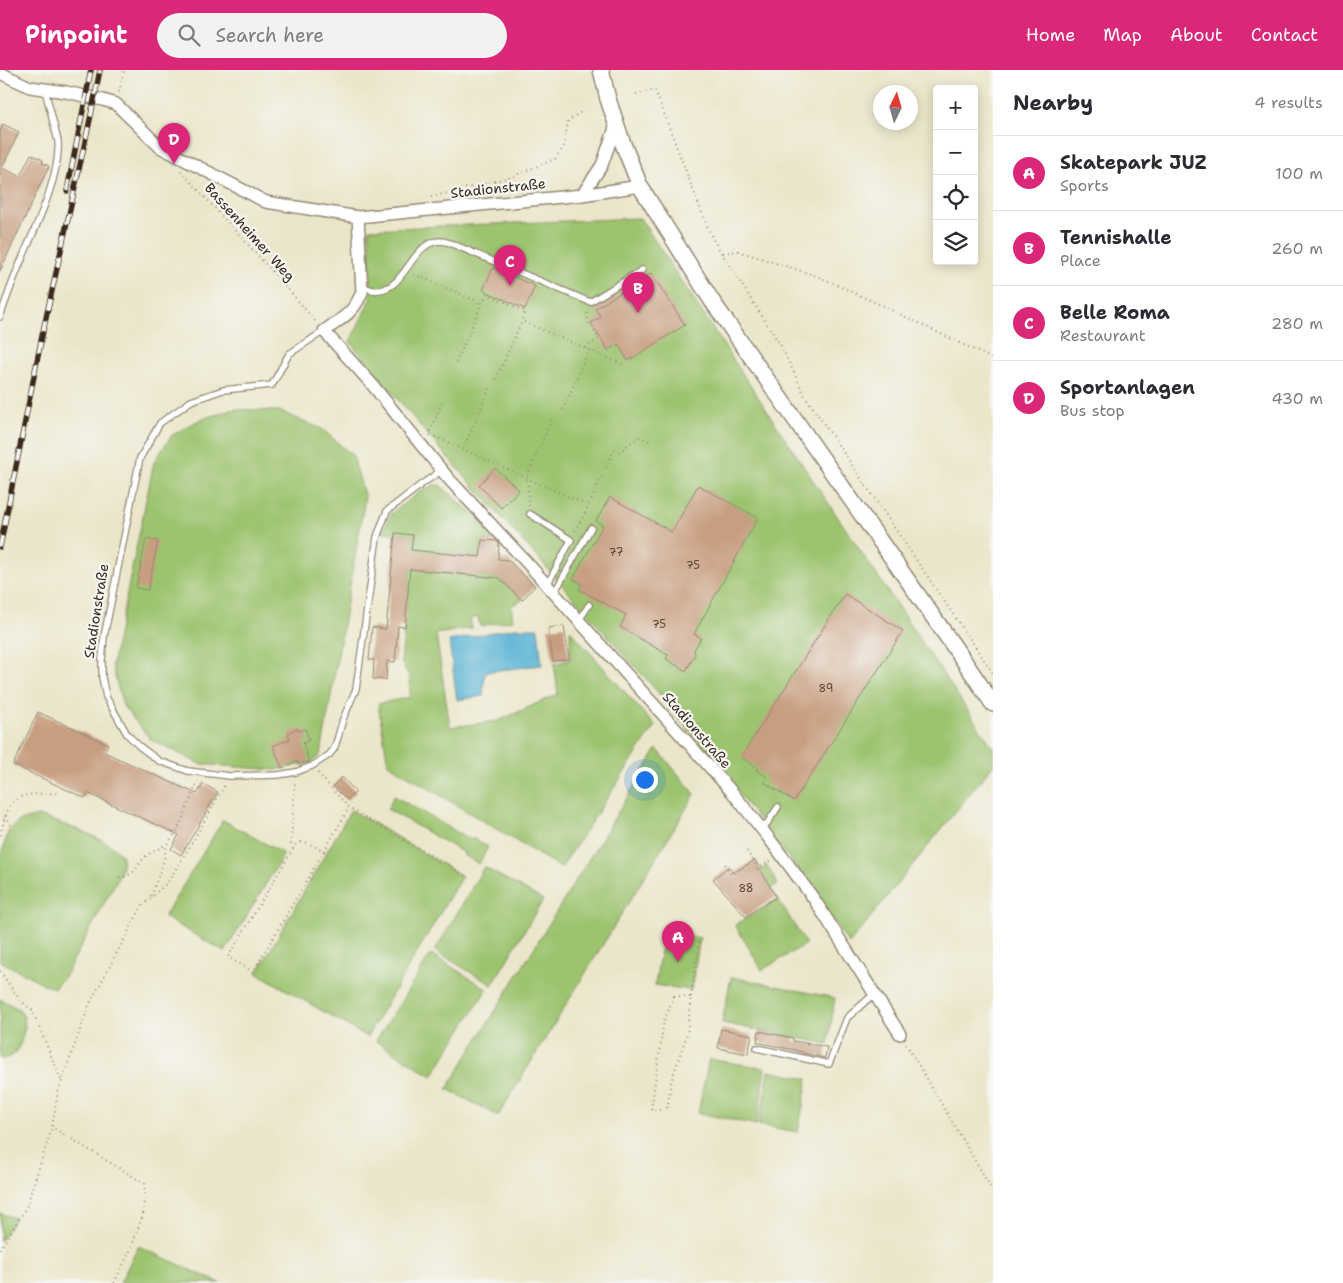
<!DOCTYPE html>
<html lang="en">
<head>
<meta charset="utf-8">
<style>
	body { margin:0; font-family:"Shantell Sans",sans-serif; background:#f2f2f3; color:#2b2b33 }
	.controls { position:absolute; right:15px; top:15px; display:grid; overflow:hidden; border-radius:5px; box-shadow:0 2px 12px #0003 }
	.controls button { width:45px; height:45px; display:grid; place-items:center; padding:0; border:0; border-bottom:1px solid #e1e1e2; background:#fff; color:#2b2b33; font:25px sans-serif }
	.compass { position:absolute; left:873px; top:15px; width:45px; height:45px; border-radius:50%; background:#fff; box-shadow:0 2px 12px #0003; rotate:5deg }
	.you { position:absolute; left:644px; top:709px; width:18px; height:18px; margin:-12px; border:4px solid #fff; border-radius:50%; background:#1a73e8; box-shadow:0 0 0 8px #1a73e833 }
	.badge { display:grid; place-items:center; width:32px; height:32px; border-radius:50%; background:#db2777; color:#fff; font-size:16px; font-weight:700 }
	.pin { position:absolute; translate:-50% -41px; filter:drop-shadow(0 1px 2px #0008) }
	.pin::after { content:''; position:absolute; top:26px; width:18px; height:15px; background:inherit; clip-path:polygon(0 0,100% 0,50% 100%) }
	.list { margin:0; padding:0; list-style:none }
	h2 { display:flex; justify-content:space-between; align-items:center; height:65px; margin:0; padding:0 20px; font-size:21px }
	h2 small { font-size:16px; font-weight:400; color:#7c7c81 }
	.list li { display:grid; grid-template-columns:32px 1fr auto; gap:15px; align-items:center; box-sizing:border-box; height:75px; padding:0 20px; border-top:1px solid #e1e1e2 }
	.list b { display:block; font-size:19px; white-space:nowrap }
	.list p { margin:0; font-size:16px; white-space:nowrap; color:#7c7c81 }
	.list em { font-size:16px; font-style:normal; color:#7c7c81 }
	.icon { flex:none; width:28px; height:28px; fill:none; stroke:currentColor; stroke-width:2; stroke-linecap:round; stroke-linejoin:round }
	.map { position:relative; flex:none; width:993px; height:1213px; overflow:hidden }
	header { display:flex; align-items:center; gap:30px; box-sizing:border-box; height:70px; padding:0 25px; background:#db2777; color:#fff }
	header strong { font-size:24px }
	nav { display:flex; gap:28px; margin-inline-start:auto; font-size:18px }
	.search { width:350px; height:45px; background:#f2f2f3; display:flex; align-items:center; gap:12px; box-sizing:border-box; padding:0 18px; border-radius:28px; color:#7c7c81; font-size:19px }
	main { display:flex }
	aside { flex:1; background:#fff }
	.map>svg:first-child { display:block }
	.green { fill:#9cc36e; stroke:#6c7646 }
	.water { fill:#55b1d3; stroke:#486e78 }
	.building { fill:#c79e80 }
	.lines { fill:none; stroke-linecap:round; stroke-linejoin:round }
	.lane-casing { stroke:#938874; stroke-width:8 }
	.street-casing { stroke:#938874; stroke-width:14 }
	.secondary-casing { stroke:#938874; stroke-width:18 }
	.path { stroke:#938874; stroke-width:2; stroke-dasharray:1 4; stroke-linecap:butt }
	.lane { stroke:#fff; stroke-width:5.5 }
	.street { stroke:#fff; stroke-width:11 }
	.secondary { stroke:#fff; stroke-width:15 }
	.rail-casing { stroke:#3b2a1e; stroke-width:5.5 }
	.rail { stroke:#f6f6f2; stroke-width:4; stroke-dasharray:11; stroke-linecap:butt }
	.labels { text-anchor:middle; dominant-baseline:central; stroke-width:4.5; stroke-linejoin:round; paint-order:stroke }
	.number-label { font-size:11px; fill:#5e4736 }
	.street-label { font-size:14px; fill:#3b2a1e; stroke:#f6f6f2 }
</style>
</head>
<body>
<header>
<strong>Pinpoint</strong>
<div class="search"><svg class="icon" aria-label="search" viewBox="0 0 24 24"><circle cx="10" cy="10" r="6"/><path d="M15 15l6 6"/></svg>Search here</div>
<nav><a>Home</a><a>Map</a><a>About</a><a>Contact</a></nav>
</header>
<main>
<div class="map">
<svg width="993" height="1213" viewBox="0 0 993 1213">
	<rect width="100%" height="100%" fill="#f6f6f2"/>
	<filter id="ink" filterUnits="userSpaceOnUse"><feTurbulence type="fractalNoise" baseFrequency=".02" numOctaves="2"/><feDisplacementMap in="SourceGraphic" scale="10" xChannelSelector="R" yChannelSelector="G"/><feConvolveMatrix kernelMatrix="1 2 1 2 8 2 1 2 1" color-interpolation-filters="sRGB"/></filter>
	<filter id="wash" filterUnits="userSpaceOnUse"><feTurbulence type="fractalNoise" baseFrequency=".0096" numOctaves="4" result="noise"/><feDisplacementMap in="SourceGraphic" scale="20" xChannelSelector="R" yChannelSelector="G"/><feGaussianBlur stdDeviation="1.12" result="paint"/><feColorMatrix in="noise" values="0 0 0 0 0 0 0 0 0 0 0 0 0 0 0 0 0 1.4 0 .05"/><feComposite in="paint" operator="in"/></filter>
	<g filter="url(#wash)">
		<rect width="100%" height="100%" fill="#ebe6ca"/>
		<path class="green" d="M640,148L800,391L993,678V695L849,874L798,800L670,636L427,364L350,272L371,228L369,159Z
			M235,339L279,341L322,359L353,386L365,428L321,684L312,692L275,700L200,694L150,669L123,636L112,595L154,392L172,365L201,349Z
			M434,415H440L475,445L500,472L482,470L480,487L411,480L413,465L382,462L392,443L418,423Z
			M410,499L499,508L522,530L511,536L513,550L480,556L478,547L470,549L472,558L436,564L450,657L498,651L558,624L554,594L570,590V560L655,656L561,798L388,694L378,634L410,627V608L401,592Z
			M657,679L695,724L498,1046L447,1019Z
			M394,726L471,770L473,768L488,777L479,794L463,785L464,783L387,739Z
			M351,740L462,806L367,967L257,903Z
			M38,746C55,751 117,771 122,787C124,795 120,803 117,810L63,909L54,918L48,916L0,891V790L8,762L19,751Z
			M223,750L284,784L225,882L164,847Z
			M767,796L778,814L769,820L758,801Z
			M484,797L543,830L492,915L435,881Z
			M778,829L806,874L762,900L735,855Z
			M664,861H672L700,868L691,920L655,915Z
			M431,884L487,919L432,1006L376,971Z
			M731,907L835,928L828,974L722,953Z
			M0,929L19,939L24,947L25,957L21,972L16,983L7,988L0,989Z
			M709,989L765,998L757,1055L698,1043Z
			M769,1001L808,1009L798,1062L759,1055Z
			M0,1143L15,1148L0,1171Z
			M138,1176L220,1213H120Z"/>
		<path class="water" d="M514,558H538L542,595L485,602L483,626L457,630L449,571Z"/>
		<g id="blocks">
			<path class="building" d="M3,54L19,62L2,98L20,106L31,84L43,90L42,93L49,96L0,201V61Z
				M493,198L535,216L525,239L483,220Z
				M651,203L685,255L628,291L618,274L608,280L591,253L601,247L595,239Z
				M495,398L519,420L501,438L479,415Z
				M698,415L758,448L694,564L701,568L694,580L695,584L686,601L666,589L668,585L620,557L626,545L579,519L582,514L573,509L603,455L596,451L610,427L672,462Z
				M395,463L413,465L411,480L480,487L482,470L497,471L499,474L498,489L508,490L535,516L522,530L499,508L410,499L405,557L398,556L395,592L387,591L386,610L373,609L374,590H369L372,557L386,559Z
				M146,469L158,471L148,520L136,518Z
				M845,524L903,561L794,731L764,712L767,707L756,700L758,698L741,687Z
				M564,556L569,589L553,591L548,558Z
				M38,642L108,674L104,682L197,724L203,714L218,722L181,785L171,779L179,765L87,723L85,728L13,695Z
				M297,658L298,661L305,659L309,670L303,673L309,692L298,695L297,691L282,698L273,676L290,669L288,663Z
				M342,707L356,722L347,730L333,716Z
				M755,790L776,827L755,840L746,847L713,809L729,796L733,803Z
				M721,959L752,965L748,984L718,978Z
				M759,961L793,968V971L827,977L825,988L803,983V982L757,972Z"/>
		</g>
	</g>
	<g filter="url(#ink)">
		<use href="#blocks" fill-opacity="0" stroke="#938874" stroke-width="1"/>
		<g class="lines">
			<defs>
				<path id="lane" d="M361,216C365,217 369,219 373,220C405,224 410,173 439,171C442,171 447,172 450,173L590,232L642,200
					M0,247C6,230 12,213 19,196C33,162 61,107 58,71L45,20
					M324,261L289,284L272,315L223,320L191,331L160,353L140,388L104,567L102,590V607L106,627L127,664L139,676L159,691L188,701L230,706L278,705L296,702L312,696L329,685L334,679L338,667L343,649L356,619L377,467L387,441L422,414L442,400
					M530,444L571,470L547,515
					M554,523L591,458
					M579,550L589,535
					M761,759L766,755L778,737
					M757,978L829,994L847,948L875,923"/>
				<path id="street" d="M0,3L30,17L66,22L103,30L116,34L160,77L266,132L358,147L582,125L640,116
					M582,125L602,95L616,55
					M358,147L362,222C354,243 341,249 324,261L370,312L448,408L529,495L732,722L768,767L814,829L900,964"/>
				<path id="secondary" d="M601,0L608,29L623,74L640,116L712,231L962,588L993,634"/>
			</defs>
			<use href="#lane" class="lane-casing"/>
			<use href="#street" class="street-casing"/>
			<use href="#secondary" class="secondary-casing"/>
			<path class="path" d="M119,22L124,0
				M636,24L655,20L700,138L712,168L781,276L805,326L993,603
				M181,101L280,210L316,252
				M431,127L511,107L555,89L564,76L568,51L581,42
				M723,183L738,181L817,206L883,236L993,289
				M414,204L481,233
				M585,278L599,269L588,253L587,241
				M589,280L624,295
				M456,293L482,233L487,224L525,241L522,251L589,280L563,340
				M496,309L522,251
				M442,333L429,364L589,436
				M463,379L490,318
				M529,436L527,407L553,346
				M575,461L588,437L614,380L619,382L639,367L652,372
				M318,703L349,738L466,806
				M5,746L13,758
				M0,765C11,720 18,725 60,723
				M301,772L308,773L324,781L253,902L228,887L293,779L295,775Z
				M293,779L291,774L295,712
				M324,781L349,738
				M747,781L757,797L756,798
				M725,794L732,806
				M757,799L772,790
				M119,807C137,806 135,796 146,786C152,782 160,778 167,774
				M151,826L164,790L167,774L177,761L198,711
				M0,901L19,929L32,940L62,1012
				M674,926L691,927L687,964L671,1012L667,1040H651L664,951Z
				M691,927L700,868
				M906,974L993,1121
				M0,1179L26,1138L52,1058
				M114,1213L130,1181L143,1145L145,1114L52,1057L58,1022L89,935L142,836L167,813L189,778L225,715"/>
			<use href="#lane" class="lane"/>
			<use href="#street" class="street"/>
			<use href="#secondary" class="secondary"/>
			<defs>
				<path id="rail" d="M67,121L91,0
					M0,477L42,266L91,45L100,0"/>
			</defs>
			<use href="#rail" class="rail-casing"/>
			<use href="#rail" class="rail"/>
		</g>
	</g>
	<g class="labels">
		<g class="number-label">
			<text x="616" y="482">77</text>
			<text x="693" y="495">75</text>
			<text x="659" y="554">75</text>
			<text x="826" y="618">89</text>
			<text x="746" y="818">88</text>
		</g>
		<g class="street-label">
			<text transform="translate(498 118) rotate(-6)">Stadionstraße</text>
			<text transform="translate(250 162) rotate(48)">Bassenheimer Weg</text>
			<text transform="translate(96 541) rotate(-81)">Stadionstraße</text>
			<text transform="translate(697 660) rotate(49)">Stadionstraße</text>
		</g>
	</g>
</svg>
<div class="controls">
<button>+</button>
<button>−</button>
<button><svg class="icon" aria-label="locate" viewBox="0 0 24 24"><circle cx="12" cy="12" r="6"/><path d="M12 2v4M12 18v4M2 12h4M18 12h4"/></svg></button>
<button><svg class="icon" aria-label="layers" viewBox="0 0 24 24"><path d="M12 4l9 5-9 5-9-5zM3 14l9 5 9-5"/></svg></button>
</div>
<svg class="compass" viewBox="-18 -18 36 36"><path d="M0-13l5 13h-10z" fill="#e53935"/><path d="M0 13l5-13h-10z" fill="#7c7c81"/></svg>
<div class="you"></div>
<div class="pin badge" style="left:678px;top:892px">A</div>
<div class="pin badge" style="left:638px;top:243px">B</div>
<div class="pin badge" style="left:510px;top:216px">C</div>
<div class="pin badge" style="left:174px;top:94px">D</div>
</div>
<aside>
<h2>Nearby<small>4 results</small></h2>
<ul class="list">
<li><span class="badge">A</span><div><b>Skatepark JUZ</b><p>Sports</p></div><em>100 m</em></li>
<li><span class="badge">B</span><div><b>Tennishalle</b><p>Place</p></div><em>260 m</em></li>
<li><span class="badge">C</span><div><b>Belle Roma</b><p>Restaurant</p></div><em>280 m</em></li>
<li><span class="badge">D</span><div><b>Sportanlagen</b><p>Bus stop</p></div><em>430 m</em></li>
</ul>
</aside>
</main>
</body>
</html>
